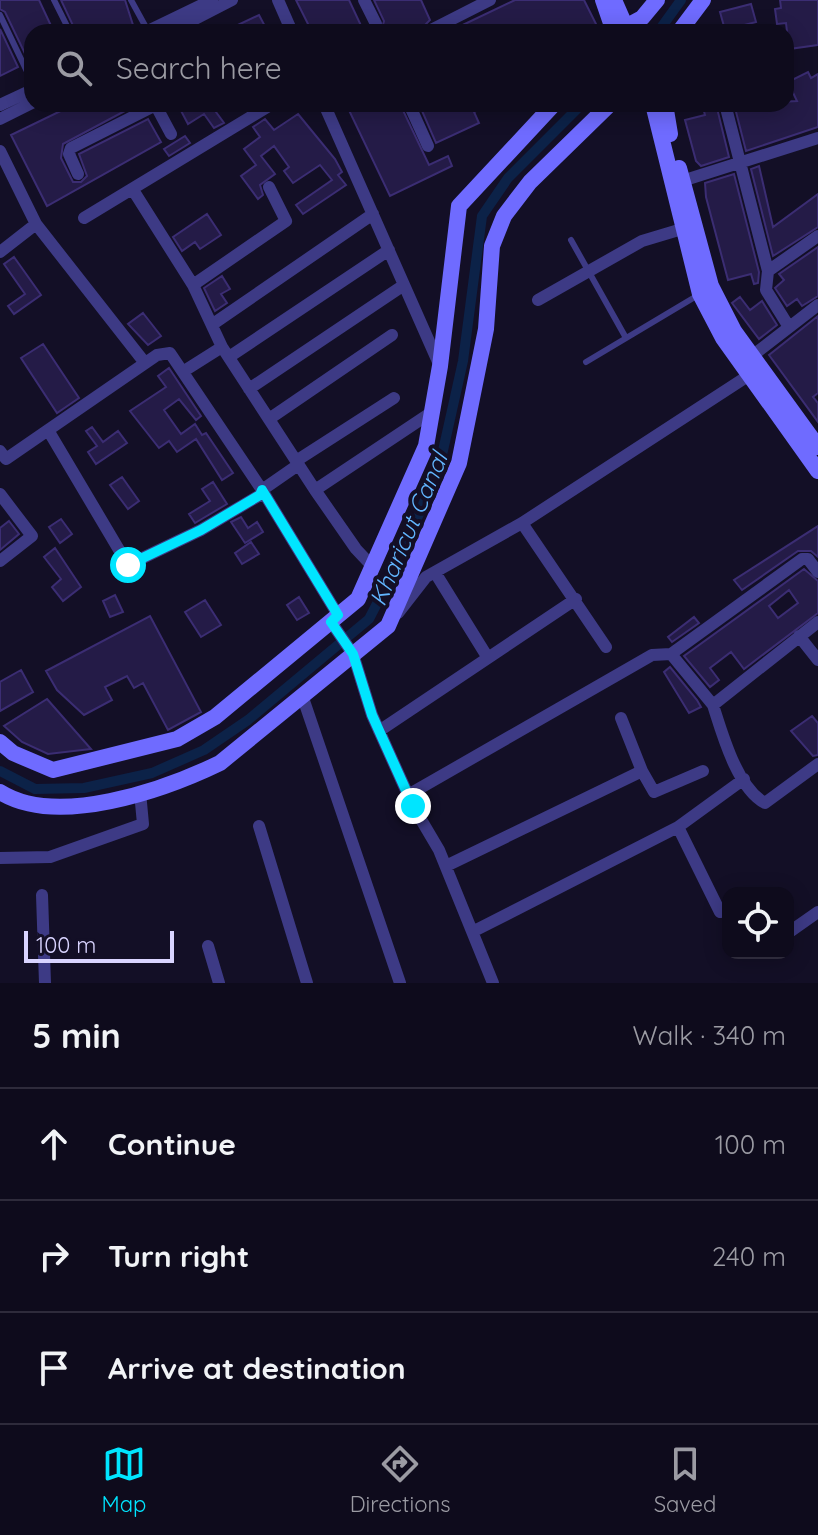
<!DOCTYPE html>
<html lang="en">
<head>
<meta charset="utf-8">
<style>
	body { margin:0; font-family:Quicksand,sans-serif; background:#171425; color:#f1f3f6 }
	.controls { position:absolute; right:24px; bottom:24px; display:grid; overflow:hidden; border-radius:16px; box-shadow:0 4px 20px #0003 }
	.controls button { width:72px; height:72px; display:grid; place-items:center; padding:0; border:0; border-bottom:2px solid #2e2b3b; background:#0e0b1c; color:#f1f3f6; font:40px sans-serif }
	.scale { position:absolute; left:24px; bottom:20px; width:150px; box-sizing:border-box; padding-left:8px; border:4px solid #d9d4ff; border-top:0; font-size:22px; line-height:28px; white-space:nowrap; color:#d9d4ff; -webkit-text-stroke:6px #130f26; paint-order:stroke }
	.stop { position:absolute; width:24px; height:24px; margin:-18px; border:6px solid #00e5ff; border-radius:50%; background:#fff }
	.stop.end { background:#00e5ff; border-color:#fff; box-shadow:0 2px 8px #0008 }
	.list { margin:0; padding:0; list-style:none }
	h2 { display:flex; justify-content:space-between; align-items:center; height:104px; margin:0; padding:0 32px; font-size:34px }
	h2 small { font-size:26px; font-weight:400; color:#9b9ba3 }
	.list li { display:grid; grid-template-columns:52px 1fr auto; gap:24px; align-items:center; box-sizing:border-box; height:112px; padding:0 32px; border-top:2px solid #2e2b3b }
	.list b { display:block; font-size:30px; white-space:nowrap }
	.list em { font-size:26px; font-style:normal; color:#9b9ba3 }
	.icon { flex:none; width:44px; height:44px; fill:none; stroke:currentColor; stroke-width:2; stroke-linecap:round; stroke-linejoin:round }
	.map { position:relative; flex:none; width:818px; height:983px; overflow:hidden }
	.search { position:absolute; background:#0e0b1c; box-shadow:0 4px 20px #0003; left:24px; right:24px; top:24px; height:88px; display:flex; align-items:center; gap:20px; box-sizing:border-box; padding:0 28px; border-radius:24px; color:#9b9ba3; font-size:30px }
	.sheet { height:440px; background:#0e0b1c }
	nav { display:flex; justify-content:space-around; align-items:center; box-sizing:border-box; height:112px; border-top:2px solid #2e2b3b; background:#0e0b1c; font-size:22px; color:#9b9ba3 }
	nav a { display:grid; justify-items:center; gap:4px }
	nav .on { color:#00e5ff }
	.map>svg:first-child { display:block }
	.lines { fill:none; stroke-linecap:round; stroke-linejoin:round }
	.canal { stroke:#0c2248; stroke-width:10 }
	.building { fill:#241b47; stroke:#3b2d73; stroke-width:2; fill-rule:evenodd }
	.lane { stroke:#3d3a85; stroke-width:6 }
	.street { stroke:#3d3a85; stroke-width:12 }
	.secondary { stroke:#6f6bff; stroke-width:16 }
	.route { stroke:#00e5ff; stroke-width:10 }
	.labels { text-anchor:middle; dominant-baseline:central; stroke-width:8; stroke-linejoin:round; paint-order:stroke }
	.water-label { font-size:24px; font-style:italic; fill:#62b6ff; stroke:#130f26 }
</style>
</head>
<body>
<div class="map">
<svg width="818" height="983" viewBox="0 0 818 983">
	<rect width="100%" height="100%" fill="#130f26"/>
	<g class="lines">
		<path class="canal" d="M658,32L681,0
			M0,771L35,789L84,788L152,773L204,750L248,720L369,619L400,559L440,464L463,361L482,216L508,178L582,104"/>
	</g>
	<path class="building" d="M0,0H39L53,30L60,26L63,32H32V60L29,62L5,12L0,9Z
		M61,0H125L133,25L119,32H76Z
		M296,0H349L364,32H312Z
		M374,0H421L430,20L418,32H381L384,21Z
		M515,0H584L600,32H448Z
		M780,0H818V45L789,49L786,23L777,24L775,9L781,8Z
		M751,4L756,22L725,30L720,12Z
		M259,15L268,32H223Z
		M0,29L18,67L0,76Z
		M808,72L811,78L818,74V127L746,151L734,104L797,101L788,82Z
		M75,104H138L63,144L61,158L73,182H81L87,176L79,154L148,119L161,142L47,206L11,135Z
		M185,104H210L224,123L214,128L204,114L188,124L179,107Z
		M346,104H400L429,165L448,156L452,166L390,196Z
		M419,104H491L474,112L479,123L436,143Z
		M702,104H716L729,157L701,166L696,161L685,120L705,115Z
		M298,114L335,159L342,172L338,175L346,185L303,214L296,205L332,180L320,165L293,183L284,171L289,167L274,146L261,156L275,174L260,185L263,195L258,199L241,176L256,165L244,149L260,137L253,127L265,119L274,130Z
		M185,136L190,143L169,156L164,149Z
		M759,166L773,227L818,194V227L773,256L751,169Z
		M734,174L759,272L758,283L754,284L751,274L728,280L706,197L705,183Z
		M207,214L221,235L200,249L195,242L182,251L173,237Z
		M818,247V296L802,306L797,299L787,306L775,288L784,280L779,274Z
		M14,257L41,295L14,314L8,306L25,294L4,264Z
		M222,276L230,289L221,294L227,303L215,311L204,288Z
		M740,297L750,310L762,301L777,325L759,339L732,303Z
		M143,313L161,336L148,345L128,324Z
		M818,316V393L813,397L818,403V422L769,355Z
		M43,344L79,398L57,413L21,358Z
		M169,368L201,416L196,420L179,399L164,410L181,434L195,424L202,435L206,433L233,473L222,480L196,439L177,452L169,441L159,448L130,411L166,387L158,376Z
		M92,427L103,442L118,431L127,443L96,464L88,452L97,446L86,431Z
		M122,477L139,501L128,509L110,485Z
		M213,482L227,504L195,523L189,514L210,501L202,489Z
		M241,517L248,528L257,522L263,532L245,543L231,522Z
		M61,519L72,534L60,543L49,527Z
		M9,521L19,534L0,550V528Z
		M818,526V557L811,551H798L742,590L734,580Z
		M251,542L259,554L242,564L235,553Z
		M55,548L81,587L63,601L52,587L61,579L44,557Z
		M804,569L818,581V613L744,669L731,652L710,668L719,680L710,687L684,656ZM789,590L798,603L778,618L769,606Z
		M115,595L123,612L110,617L103,601Z
		M299,597L309,613L297,620L287,605Z
		M205,600L221,625L201,637L185,612Z
		M150,616L201,712L168,730L143,683L134,688L127,676L105,687L112,700L84,715L57,690L46,671Z
		M694,617L699,623L672,642L668,637Z
		M670,667L697,700L701,707L689,713L664,672Z
		M21,670L33,692L0,711V682Z
		M47,699L91,749L48,754L22,742L4,726Z
		M812,716L818,723V755L813,756L791,731Z"/>
	<g class="lines">
		<path class="lane" d="M54,0L70,32
			M131,0L148,31
			M0,15L32,82
			M571,240L626,338
			M586,362L700,294"/>
		<path class="street" d="M278,0L292,32
			M364,0L376,24
			M146,32L212,0
			M170,32L232,0
			M427,32L490,0
			M155,104L171,134
			M324,104L439,364
			M409,104L428,146
			M725,104L768,271L766,290L789,327
			M0,105L32,90
			M0,119L32,103
			M0,151L36,224L145,363
			M78,174L69,154L71,148L158,104
			M682,181L818,138
			M133,190L193,285L222,347L315,490L356,549L372,566
			M84,218L272,104
			M0,252L36,224
			M768,271L818,236
			M193,285L286,221L269,187
			M538,300L642,241L692,226
			M213,324L373,214
			M752,356L818,305
			M229,357L389,250
			M184,371L222,347
			M249,389L404,285
			M269,419L392,335
			M48,430L128,565L201,530L260,495L262,490L298,465
			M0,451L6,459L157,355L170,353L262,490L338,615
			M296,461L394,398
			M315,490L432,412
			M0,494L32,536L0,561
			M522,523L606,647
			M436,574L488,658
			M398,613L426,577L522,523L754,372
			M331,622L353,654L372,715L413,806L439,850L493,983
			M799,636L818,660
			M671,654L802,559H808L818,572
			M303,698L400,983
			M713,705C722,733 737,788 765,803L818,764
			M621,718L642,771
			M379,731L576,599
			M408,795L652,655L671,654L713,705L818,622
			M259,826L307,983
			M678,827L744,779
			M0,858L50,857L143,824L140,792
			M446,866L642,771L654,792L703,771
			M42,895L45,983
			M474,931L678,827L720,912
			M788,933L818,912
			M208,946L219,983"/>
		<path class="secondary" d="M603,0L614,32
			M614,0L628,32
			M616,32L642,18L657,0
			M679,32L703,0
			M653,104L700,294L723,338L818,471
			M665,104L670,134
			M679,168L711,286L734,331L818,447
			M0,742L13,753L53,770L177,739L215,717L358,599L426,446L440,366L459,206L554,104
			M0,792C57,828 164,790 220,763L388,626L459,463L486,329L492,246L504,216L530,182L610,104"/>
	</g>
	<g class="lines">
		<path class="route" d="M128,565L201,530L260,495L262,490L338,615L331,622L353,654L372,715L413,806"/>
	</g>
	<g class="labels">
		<g class="water-label">
			<text transform="translate(408 529) rotate(-67)">Kharicut Canal</text>
		</g>
	</g>
</svg>
<div class="controls">
<button><svg class="icon" aria-label="locate" viewBox="0 0 24 24"><circle cx="12" cy="12" r="6"/><path d="M12 2v4M12 18v4M2 12h4M18 12h4"/></svg></button>
</div>
<div class="scale">100 m</div>
<div class="stop" style="left:128px;top:565px"></div>
<div class="stop end" style="left:413px;top:806px"></div>
<div class="search"><svg class="icon" aria-label="search" viewBox="0 0 24 24"><circle cx="10" cy="10" r="6"/><path d="M15 15l6 6"/></svg>Search here</div>
</div>
<section class="sheet">
<h2>5 min<small>Walk · 340 m</small></h2>
<ul class="list">
<li><svg class="icon" aria-label="ahead" viewBox="0 0 24 24"><path d="M12 20V5M6 11l6-6 6 6"/></svg><div><b>Continue</b></div><em>100 m</em></li>
<li><svg class="icon" aria-label="right" viewBox="0 0 24 24"><path d="M7 20v-9h11M14 6l5 5-5 5"/></svg><div><b>Turn right</b></div><em>240 m</em></li>
<li><svg class="icon" aria-label="arrive" viewBox="0 0 24 24"><path d="M6 21V4h12l-3 4 3 4H6"/></svg><div><b>Arrive at destination</b></div></li>
</ul>
</section>
<nav>
<a class="on"><svg class="icon" aria-label="map" viewBox="0 0 24 24"><path d="M3 6l6-2 6 2 6-2v14l-6 2-6-2-6 2zM9 4v14M15 6v14"/></svg>Map</a>
<a><svg class="icon" aria-label="directions" viewBox="0 0 24 24"><path d="M12 3l9 9-9 9-9-9zM9 14v-3h6M13 9l2 2-2 2"/></svg>Directions</a>
<a><svg class="icon" aria-label="saved" viewBox="0 0 24 24"><path d="M7 4h10v16l-5-4-5 4z"/></svg>Saved</a>
</nav>
</body>
</html>
